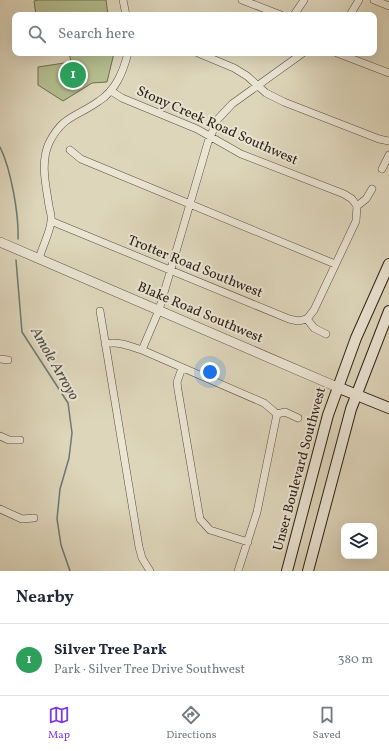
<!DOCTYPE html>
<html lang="en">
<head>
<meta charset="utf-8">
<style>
	body { margin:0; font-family:Vollkorn,serif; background:#f2f2f3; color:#1f2937 }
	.controls { position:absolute; right:12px; bottom:12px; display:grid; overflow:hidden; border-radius:8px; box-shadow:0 4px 16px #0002 }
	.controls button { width:36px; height:36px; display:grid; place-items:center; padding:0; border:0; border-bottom:1px solid #e0e1e3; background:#fff; color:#1f2937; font:20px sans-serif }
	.you { position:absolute; left:210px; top:372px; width:14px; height:14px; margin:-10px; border:3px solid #fff; border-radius:50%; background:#1a73e8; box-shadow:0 0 0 6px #1a73e833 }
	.badge { display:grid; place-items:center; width:26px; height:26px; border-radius:50%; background:#7c3aed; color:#fff; font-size:13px; font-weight:700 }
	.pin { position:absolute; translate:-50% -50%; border:2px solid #fff; box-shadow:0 1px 4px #0006 }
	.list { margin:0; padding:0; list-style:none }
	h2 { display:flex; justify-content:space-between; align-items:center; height:52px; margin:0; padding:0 16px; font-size:17px }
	h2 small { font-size:13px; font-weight:400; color:#747a83 }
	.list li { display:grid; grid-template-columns:26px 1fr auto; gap:12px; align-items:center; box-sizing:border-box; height:72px; padding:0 16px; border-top:1px solid #e0e1e3 }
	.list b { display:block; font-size:15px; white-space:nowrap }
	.list p { margin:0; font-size:13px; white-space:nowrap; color:#747a83 }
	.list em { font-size:13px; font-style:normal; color:#747a83 }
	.icon { flex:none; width:22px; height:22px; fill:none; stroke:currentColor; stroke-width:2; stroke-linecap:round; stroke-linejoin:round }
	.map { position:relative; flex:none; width:389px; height:571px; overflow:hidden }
	.search { position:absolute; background:#fff; box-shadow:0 4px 16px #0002; left:12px; right:12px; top:12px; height:44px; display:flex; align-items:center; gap:10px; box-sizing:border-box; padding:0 14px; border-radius:8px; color:#747a83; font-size:15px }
	.sheet { height:124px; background:#fff }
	nav { display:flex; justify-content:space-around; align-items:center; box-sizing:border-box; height:56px; border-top:1px solid #e0e1e3; background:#fff; font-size:11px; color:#747a83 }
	nav a { display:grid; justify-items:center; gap:2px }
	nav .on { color:#7c3aed }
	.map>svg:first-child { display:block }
	.green { fill:#b4bd8e; stroke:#6f6e52 }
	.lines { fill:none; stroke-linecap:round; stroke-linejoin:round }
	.stream { stroke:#6a7a77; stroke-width:1.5 }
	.minor-casing { stroke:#574d3e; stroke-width:8 }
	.tertiary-casing { stroke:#574d3e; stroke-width:10 }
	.secondary-casing { stroke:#2a1f15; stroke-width:12 }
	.minor { stroke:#eae4d3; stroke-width:7 }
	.tertiary { stroke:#eae4d3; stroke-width:9 }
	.secondary { stroke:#eae4d3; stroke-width:10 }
	.labels { text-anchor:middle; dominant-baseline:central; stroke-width:4; stroke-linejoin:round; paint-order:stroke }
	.street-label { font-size:14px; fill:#2a1f15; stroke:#eae4d3 }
	.water-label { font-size:15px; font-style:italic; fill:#4a4d46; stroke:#eae4d3 }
</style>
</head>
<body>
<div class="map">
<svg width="389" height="571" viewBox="0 0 389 571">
	<rect width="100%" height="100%" fill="#ded6bb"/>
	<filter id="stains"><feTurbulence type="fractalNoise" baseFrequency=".005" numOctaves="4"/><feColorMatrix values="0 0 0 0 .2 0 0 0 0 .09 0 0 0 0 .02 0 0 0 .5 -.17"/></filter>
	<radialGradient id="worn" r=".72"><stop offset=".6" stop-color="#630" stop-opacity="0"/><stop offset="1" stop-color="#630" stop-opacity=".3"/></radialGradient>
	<path class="green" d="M38,0H106L108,15H36L34,1Z
		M69,53H114L107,82L92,83L63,101L38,85V67L71,62Z"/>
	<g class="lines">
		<path class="stream" d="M0,147C11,169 19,215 18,239
			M16,260L22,332L68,403L72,433L69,458L60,489L57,519L61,545L70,571"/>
		<defs>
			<path id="minor" d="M123,0L126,15
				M242,0L281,15
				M374,0L389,6
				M294,15L304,0
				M350,15L359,0
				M198,53L234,68L247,76L266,93L284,102L379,139L389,141
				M337,53L389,73
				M111,91L122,98L197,129L241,154L344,194L352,199L357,206L366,199L372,189
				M70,150L81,159L335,264
				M382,169L389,155
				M51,221L289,319L298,321L307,319L314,328L326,334
				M39,259C42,247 50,233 51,221C52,216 50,211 49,206C46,185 40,163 49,143C63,115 77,117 99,101C116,90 123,72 128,53
				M100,311L139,547L142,558L150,571
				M307,319L314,310L356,221L357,206
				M105,344C119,341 129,346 142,350L264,403L277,414L285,412L298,418
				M142,350L159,310L208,142L218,119L232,104L303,53
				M0,359L8,360
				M182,368L177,382L178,390L200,519L210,530L248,542
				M0,436L9,440H20
				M0,509L22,519L34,518
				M238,571L257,512L277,414"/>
			<path id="tertiary" d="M0,242L337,387"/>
			<path id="secondary" d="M337,387L389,408
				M287,571L328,415L356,338L389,264
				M308,571L351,409L389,311"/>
		</defs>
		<use href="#minor" class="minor-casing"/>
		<use href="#tertiary" class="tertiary-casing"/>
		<use href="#secondary" class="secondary-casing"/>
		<use href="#minor" class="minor"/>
		<use href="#tertiary" class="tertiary"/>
		<use href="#secondary" class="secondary"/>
	</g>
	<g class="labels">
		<g class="street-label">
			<text transform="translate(217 126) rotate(24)">Stony Creek Road Southwest</text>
			<text transform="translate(195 267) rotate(22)">Trotter Road Southwest</text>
			<text transform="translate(200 313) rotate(23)">Blake Road Southwest</text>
			<text transform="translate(300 469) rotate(-75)">Unser Boulevard Southwest</text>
		</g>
		<g class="water-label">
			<text transform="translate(54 364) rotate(60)">Amole Arroyo</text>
		</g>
	</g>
	<rect width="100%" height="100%" filter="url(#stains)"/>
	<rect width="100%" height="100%" fill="url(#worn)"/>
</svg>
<div class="controls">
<button><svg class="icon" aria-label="layers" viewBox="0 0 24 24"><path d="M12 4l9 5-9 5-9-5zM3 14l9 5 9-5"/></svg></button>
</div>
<div class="you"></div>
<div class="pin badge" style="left:73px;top:75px;background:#2e9e5b">1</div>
<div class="search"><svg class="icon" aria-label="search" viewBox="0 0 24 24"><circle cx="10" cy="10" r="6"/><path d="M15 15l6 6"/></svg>Search here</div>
</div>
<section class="sheet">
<h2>Nearby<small></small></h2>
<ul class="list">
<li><span class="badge" style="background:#2e9e5b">1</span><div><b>Silver Tree Park</b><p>Park · Silver Tree Drive Southwest</p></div><em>380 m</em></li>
</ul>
</section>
<nav>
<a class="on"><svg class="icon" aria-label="map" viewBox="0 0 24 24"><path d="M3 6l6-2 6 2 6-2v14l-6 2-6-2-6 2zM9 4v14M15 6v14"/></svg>Map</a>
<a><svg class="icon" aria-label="directions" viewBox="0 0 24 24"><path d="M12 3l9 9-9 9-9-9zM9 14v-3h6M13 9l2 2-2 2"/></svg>Directions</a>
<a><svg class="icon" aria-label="saved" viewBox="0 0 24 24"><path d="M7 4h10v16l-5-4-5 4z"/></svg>Saved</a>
</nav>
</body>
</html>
